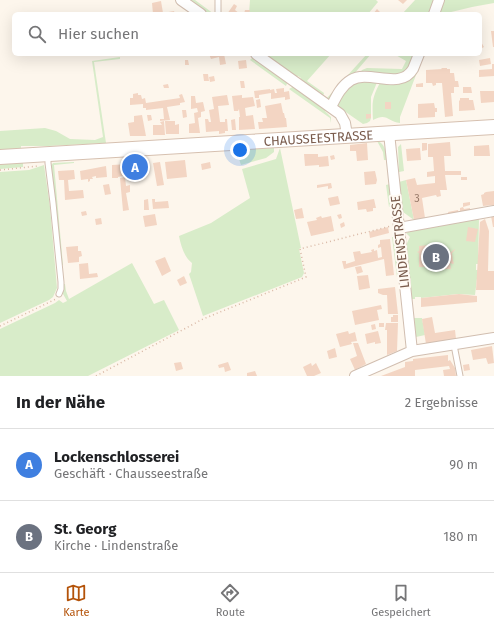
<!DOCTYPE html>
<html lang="de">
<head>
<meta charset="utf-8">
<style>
	body { margin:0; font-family:"Fira Sans",sans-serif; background:#f6f6f6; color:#202124 }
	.you { position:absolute; left:240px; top:150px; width:14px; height:14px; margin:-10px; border:3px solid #fff; border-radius:50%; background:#1a73e8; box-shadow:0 0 0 6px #1a73e833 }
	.badge { display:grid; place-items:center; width:26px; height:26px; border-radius:50%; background:#b45309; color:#fff; font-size:13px; font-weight:700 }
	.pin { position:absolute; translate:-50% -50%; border:2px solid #fff; box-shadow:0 1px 4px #0006 }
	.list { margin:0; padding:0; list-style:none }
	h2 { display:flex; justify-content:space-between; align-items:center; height:52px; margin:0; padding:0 16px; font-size:17px }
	h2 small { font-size:13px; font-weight:400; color:#757577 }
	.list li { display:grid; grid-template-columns:26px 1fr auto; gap:12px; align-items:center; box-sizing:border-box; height:72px; padding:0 16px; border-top:1px solid #e0e0e0 }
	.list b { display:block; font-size:15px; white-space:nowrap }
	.list p { margin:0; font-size:13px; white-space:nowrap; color:#757577 }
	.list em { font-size:13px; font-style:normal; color:#757577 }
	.icon { flex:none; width:22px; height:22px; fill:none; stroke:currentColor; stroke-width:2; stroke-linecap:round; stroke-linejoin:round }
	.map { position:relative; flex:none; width:494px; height:376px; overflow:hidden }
	.search { position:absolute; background:#fff; box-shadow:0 4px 16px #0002; left:12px; right:12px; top:12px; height:44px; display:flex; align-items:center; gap:10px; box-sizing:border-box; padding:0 14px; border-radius:6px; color:#757577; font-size:15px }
	.sheet { height:196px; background:#fff }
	nav { display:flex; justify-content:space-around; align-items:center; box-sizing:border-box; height:56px; border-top:1px solid #e0e0e0; background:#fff; font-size:11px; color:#757577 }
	nav a { display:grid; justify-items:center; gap:2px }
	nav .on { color:#b45309 }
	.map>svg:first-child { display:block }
	.green { fill:#d8ecc9 }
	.building { fill:#f3d5c3 }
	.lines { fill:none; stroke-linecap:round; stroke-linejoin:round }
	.service-casing { stroke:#d1beb0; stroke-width:7 }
	.minor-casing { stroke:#d1beb0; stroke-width:12 }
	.secondary-casing { stroke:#d6c0b0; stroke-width:16 }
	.path { stroke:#d9b8a5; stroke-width:1.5; stroke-dasharray:1 3; stroke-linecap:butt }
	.service { stroke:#fff; stroke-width:5 }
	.minor { stroke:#fff; stroke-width:10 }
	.secondary { stroke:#fff; stroke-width:14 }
	.labels { text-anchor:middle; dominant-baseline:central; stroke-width:4; stroke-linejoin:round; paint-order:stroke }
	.number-label { font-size:11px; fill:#987a6a }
	.street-label { font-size:13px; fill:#7a5c4d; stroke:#fffaf3 }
</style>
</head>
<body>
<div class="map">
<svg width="494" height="376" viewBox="0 0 494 376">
	<rect width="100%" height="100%" fill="#fdf6ec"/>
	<path class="green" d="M190,0H195L214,14H209Z
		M250,0H376L378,2L368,14H249Z
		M415,0H437L432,14H402Z
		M442,0H494V3L472,7L443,14H436Z
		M264,54H331L307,81L324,93L323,96L300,80L301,78L298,76H294Z
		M367,54H371L331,101L327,98Z
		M394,54H416L405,74L357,76L362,70L367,68L402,69L406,61Z
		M421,54H424L400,117V123C388,122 387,112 373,120C372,102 372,97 381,81L398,83Z
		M254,56L288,81L286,86L250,60Z
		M120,57V59L94,62L106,143L48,146H21V149L0,151V131L45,128L56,131L70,139L95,140L103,137L92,61Z
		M378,80L371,97V114H366V118H371L370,121L367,123L363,124L337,106C344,82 357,81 378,80Z
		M294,86L326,109L325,111L331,117V123L330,118L289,89Z
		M377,141C385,143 386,152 387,160H384L383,152Z
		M401,144L404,171L399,172L398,147Z
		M274,148V152L266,158L241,165L236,150Z
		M280,148L301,248L299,249L304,273L302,277L203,316L189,274L191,272L192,263C184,257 181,246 179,236L211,223L250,198L242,169L276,159Z
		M23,162V167L0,169V163Z
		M74,162V163L54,165L63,265H62L54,190L50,167L53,163Z
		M44,165L50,207L57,288L53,297L49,300L0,323V172L29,170Z
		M406,180L414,220L403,212L399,182Z
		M390,184L392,206L389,207L386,185Z
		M479,218L478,264H476V270H478L475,295L458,294L421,298V297H415V299H412L406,245L410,237L406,233L411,231Z
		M392,237H396L400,275L397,277Z
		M132,263L154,304L164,300L179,330L88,376H0V329L55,303L59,300L63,303L67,301L63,294V284H65L66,291L69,299Z
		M414,318H422L425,335L416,337Z"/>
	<path class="building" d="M398,0H407L403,4Z
		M161,1L163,13L174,11L175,14H153L152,3Z
		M234,4L237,6L235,10L240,14H227Z
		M377,9L382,14H373Z
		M245,10H250L249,14H244Z
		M491,31H494V47H493Z
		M480,40L484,47L480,49Z
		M209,54H224L226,64L220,65L219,57L211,59Z
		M490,58L491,64L480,66L479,60Z
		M185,60H188L189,65H185Z
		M246,60L247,68L239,69L238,61Z
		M492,64H494V76L479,77V70L492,69Z
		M441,68H447V69H450V73H454L455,81H458L459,87H454V93H451L453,116L445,117L442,83H436V85L433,86L432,83H426V70L442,69Z
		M203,74H208L209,81H204Z
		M214,76L215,81L210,82L209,77Z
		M240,81H244L245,88H241Z
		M423,83V87H416V84Z
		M168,84L169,88H164L163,85Z
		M463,87H471L472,93H463Z
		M284,88V92L289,91L290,99L285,100V97L271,99V93L259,95V98H255L254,91L270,89V90L274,89L275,93H277L276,89Z
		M480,91H494V102L481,103Z
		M138,93V95H141L142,99L145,98L146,103L180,98L179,95L182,94L185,102L180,103V105L167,107L170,120L160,121V119H164L163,108L146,110V108H143V104L130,105V98H133V94Z
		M227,95L229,105L218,106L220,122H225V119H227L228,131H225V133L219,134V131L206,132L205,119H208L209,122H211L209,110L214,109L212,97Z
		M242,95V98L253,97L255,106L245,108L246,116L253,115L255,129L239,130V117H240L239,109L238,111H234L232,96Z
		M191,96H195L196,103L203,102L205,111L201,112V117L198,118L200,133H189V124L195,123L194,113L198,112L197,108L191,109Z
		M460,98H469V100H473L475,110L459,111V101L460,100Z
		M260,99L261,107L257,108L256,100Z
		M385,102H391V109H385Z
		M281,103L283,113H284L285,118H286L287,127L259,129L258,122H263L262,118H267L265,106Z
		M434,103L435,108H437V112H435V117L418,118V104Z
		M182,110H186L187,117L183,118Z
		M366,114H371V118L366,119Z
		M142,115L146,136H130L128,123L134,122V116Z
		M147,115H151L152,120L148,121Z
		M235,119L236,130H232L231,120Z
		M164,121L165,135H153V125H162L160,122Z
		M165,121H175V125L179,124V134H166Z
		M450,142L451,156H444L445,171H461V175H445L447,190H440L441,196L437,197L436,195L422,198L425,218L414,220L406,180L415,178L417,185L435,183V176L427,177V172L434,171L433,157H428V144Z
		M367,143L368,160L357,161L356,151H350V145Z
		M422,143H427V150L422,151Z
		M489,145L490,156H474V146Z
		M420,148L421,160L407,161L406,149Z
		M304,154H318V157L328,156L329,166L319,167V165L305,166Z
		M334,155L335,159L331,160L330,156Z
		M185,160L187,177L167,179L165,162Z
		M160,162L164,185L157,186L153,163Z
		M210,162L211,168L202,170L201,164Z
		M146,163L147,174H141V179L133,180V174L123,175V176L118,177V178H112V165Z
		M106,166L107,177L96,178V176L92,177L93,179H90V181L88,182V179L81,180L80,171Z
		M74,170L75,179L68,180L69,191L83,190L84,198L65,200L64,180H59L58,171Z
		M375,171L377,180L376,184L365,185L364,172Z
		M125,177L126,186L130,185V192L126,193L129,210L123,211L120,178Z
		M461,177H467V180H461Z
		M331,183L332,188L328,189V186L317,188V185Z
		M109,184L111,194L105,195L103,185Z
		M494,191V205L483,206L481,195L484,194V193L486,192Z
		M338,196L340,204L330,206L328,198Z
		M148,199L149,210H144V200Z
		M152,199H155V202L168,201L169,208L153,209Z
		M374,199L376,208H373V211L367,212L366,209L358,210L357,202Z
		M470,202V205L463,207V203Z
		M463,207L464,209L470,208V212L464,213V211L460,212V208Z
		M302,208L304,218L296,219L294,210Z
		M458,210L459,214L449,216L448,212Z
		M86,211L87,215L82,216L81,212Z
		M155,214L157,225L145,227L143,216Z
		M341,214L342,218L339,219L337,215Z
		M321,216L322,218L331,216L334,231L311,236L307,222L317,220L316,218Z
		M491,216H494V227H493Z
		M101,218L102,224L96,225L95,219Z
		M485,219L489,231L488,271H494V290H476L480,222Z
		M344,222L345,226L341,228L340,224Z
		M388,227L389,233L370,238L369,232Z
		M468,227L478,229L475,242L466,241Z
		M390,239L394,275L386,276L384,259L344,269L342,261H346V264L355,261L353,252L360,251L361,254L372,252L371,250L374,249V251L377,250L378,258L382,257L381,247L378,248V245L380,244V240Z
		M429,245V247H432V251H443V253L451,252L455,249V250L452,253L453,261L454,263L453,264L450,263L451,269H442V266L419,267V253L417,252L419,251V246Z
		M78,246V251H81L82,256L79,257V262L68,263L66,247Z
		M165,257L171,271L162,276L155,261Z
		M88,263L89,274L97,273L98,277L80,279L79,264Z
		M361,266L363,272L357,274L355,267Z
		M368,275L370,288L359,290L357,276Z
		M184,276L187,283L180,286L177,280Z
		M395,287L398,314H388L387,295H383L378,293V289Z
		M459,294L477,296V302L421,307V298Z
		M381,305L382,309L377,310L379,320L355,325L352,311Z
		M393,315H398V322H391V317H393Z
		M432,317L435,333L455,330L456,339L426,344L422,319Z
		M379,323H384V327H379Z
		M386,323H398L397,351L387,355V330H385Z
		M375,324L376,329L372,330L371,325Z
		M348,331L349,334L355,332L357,341L351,342L352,344L340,347L336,334Z
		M378,331L381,343L375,344V342L367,344L365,334Z
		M353,343H358L366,364L355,370L350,359L357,356Z
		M492,346L494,363L488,364L486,358L473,360L471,350Z
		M335,348L337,357L329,359L327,351Z
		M448,355V361L450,360L455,368L456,376H444L443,370L450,369L449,366L415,370V376H381L405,367V362L413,361V359Z
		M181,362L183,369L176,371L174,363Z
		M228,362L231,370L225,372L224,367L219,368L218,365Z
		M311,363L312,366L316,363L321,373L314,376H307L303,367Z
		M469,364L470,370L464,371L463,365Z
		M255,371L257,376H247V373Z"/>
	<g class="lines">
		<defs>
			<path id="service" d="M218,0V14
				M48,155V163L53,203L61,282V289L59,294
				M454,345L460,376"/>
			<path id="minor" d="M181,0L201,14
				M434,14L439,0
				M256,54L340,114L345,123L347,135
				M331,107C336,97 341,86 351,80C369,69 400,91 413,69C415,64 417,59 419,54
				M389,133L412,351
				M399,228L494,211
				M355,376L412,351L494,338"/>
			<g id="secondary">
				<path id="s1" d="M0,157L494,127"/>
			</g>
		</defs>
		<use href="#service" class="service-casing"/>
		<use href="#minor" class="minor-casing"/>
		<use href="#secondary" class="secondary-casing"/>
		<path class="path" d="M0,170L38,166
			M0,326L56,299
			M96,376L203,319L306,277L300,249L391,226"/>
		<use href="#service" class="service"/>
		<use href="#minor" class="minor"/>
		<use href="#secondary" class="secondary"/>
	</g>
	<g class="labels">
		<g class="number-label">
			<text x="417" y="198">3</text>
		</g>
		<g class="street-label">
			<text stroke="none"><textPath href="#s1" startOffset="319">CHAUSSEESTRASSE</textPath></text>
			<text transform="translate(400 242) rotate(-96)">LINDENSTRASSE</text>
		</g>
	</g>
</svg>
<div class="you"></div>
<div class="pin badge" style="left:135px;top:167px;background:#3f7fe0">A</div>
<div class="pin badge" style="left:436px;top:257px;background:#6b7280">B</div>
<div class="search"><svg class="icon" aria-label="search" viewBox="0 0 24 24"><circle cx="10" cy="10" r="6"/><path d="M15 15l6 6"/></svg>Hier suchen</div>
</div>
<section class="sheet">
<h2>In der Nähe<small>2 Ergebnisse</small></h2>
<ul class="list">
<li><span class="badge" style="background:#3f7fe0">A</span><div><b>Lockenschlosserei</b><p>Geschäft · Chausseestraße</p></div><em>90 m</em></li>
<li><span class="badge" style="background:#6b7280">B</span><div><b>St. Georg</b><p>Kirche · Lindenstraße</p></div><em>180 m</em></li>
</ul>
</section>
<nav>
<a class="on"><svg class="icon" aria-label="map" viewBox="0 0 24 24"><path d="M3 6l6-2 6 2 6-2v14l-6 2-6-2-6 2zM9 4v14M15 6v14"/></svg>Karte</a>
<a><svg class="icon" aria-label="directions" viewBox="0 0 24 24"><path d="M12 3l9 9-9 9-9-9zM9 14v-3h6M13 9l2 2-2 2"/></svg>Route</a>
<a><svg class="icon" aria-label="saved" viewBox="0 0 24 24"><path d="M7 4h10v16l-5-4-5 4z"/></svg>Gespeichert</a>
</nav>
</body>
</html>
